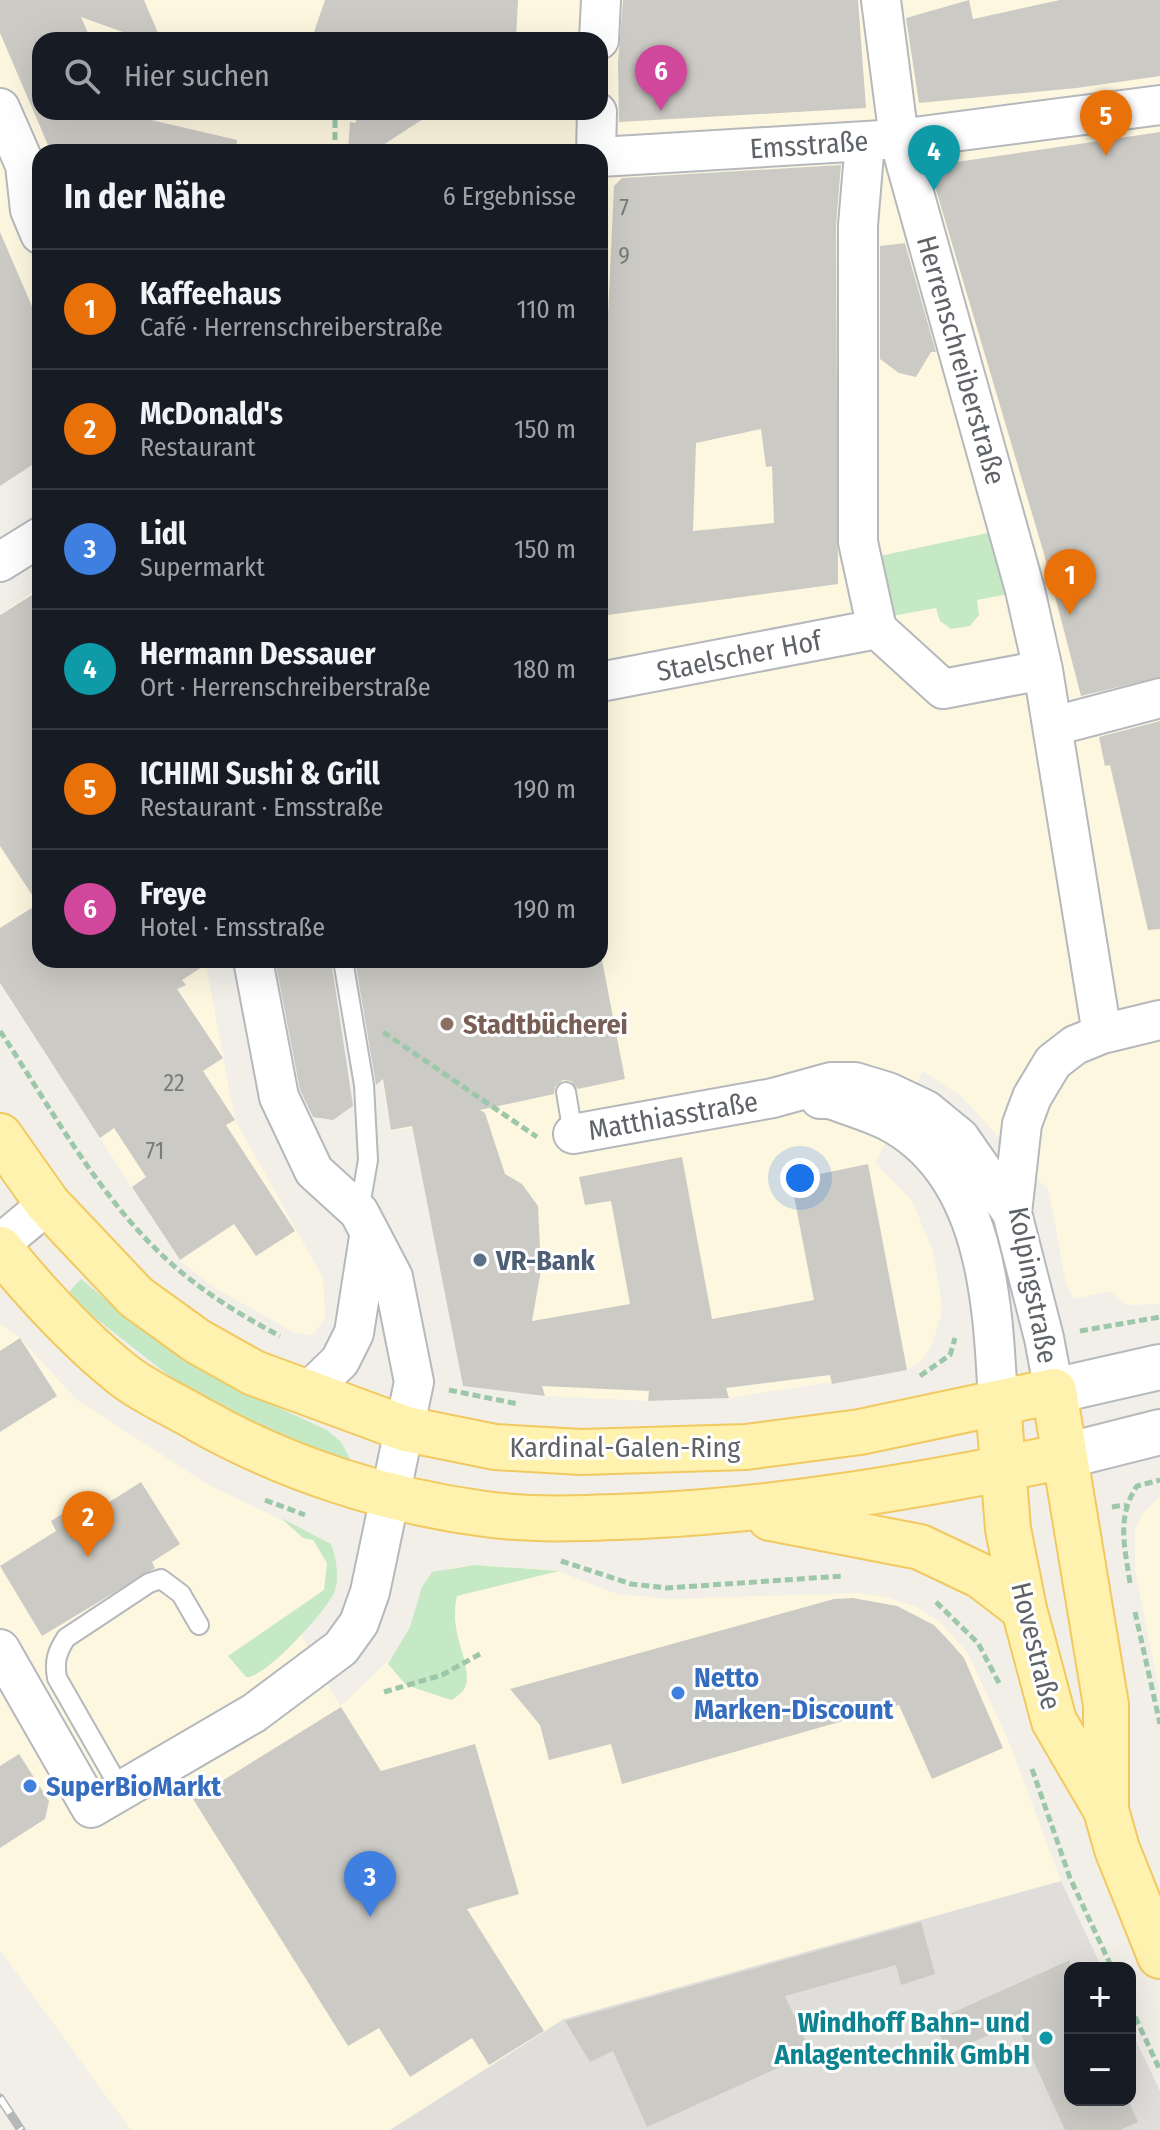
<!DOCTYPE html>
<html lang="de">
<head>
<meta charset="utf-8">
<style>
	body { margin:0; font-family:"Fira Sans Condensed",sans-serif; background:#20242c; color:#f1f3f6 }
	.controls { position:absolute; right:24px; bottom:24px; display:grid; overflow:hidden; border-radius:16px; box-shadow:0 8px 32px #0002 }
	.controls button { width:72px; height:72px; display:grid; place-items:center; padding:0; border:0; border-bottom:2px solid #363941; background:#171b24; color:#f1f3f6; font:40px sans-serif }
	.you { position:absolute; left:800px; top:1178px; width:28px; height:28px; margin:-20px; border:6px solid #fff; border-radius:50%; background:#1a73e8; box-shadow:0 0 0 12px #1a73e833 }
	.badge { display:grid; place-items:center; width:52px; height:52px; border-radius:50%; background:#1a73e8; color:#fff; font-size:26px; font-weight:700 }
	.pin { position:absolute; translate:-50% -66px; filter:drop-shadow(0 2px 4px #0008) }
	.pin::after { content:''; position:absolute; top:42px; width:28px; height:24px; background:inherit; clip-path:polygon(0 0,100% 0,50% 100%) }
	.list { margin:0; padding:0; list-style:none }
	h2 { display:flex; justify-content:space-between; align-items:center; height:104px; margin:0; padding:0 32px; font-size:34px }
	h2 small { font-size:26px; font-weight:400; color:#9ea1a6 }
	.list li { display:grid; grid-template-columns:52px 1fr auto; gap:24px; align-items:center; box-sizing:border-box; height:120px; padding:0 32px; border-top:2px solid #363941 }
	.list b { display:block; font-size:30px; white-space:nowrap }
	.list p { margin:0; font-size:26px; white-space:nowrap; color:#9ea1a6 }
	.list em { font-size:26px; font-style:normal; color:#9ea1a6 }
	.icon { flex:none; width:44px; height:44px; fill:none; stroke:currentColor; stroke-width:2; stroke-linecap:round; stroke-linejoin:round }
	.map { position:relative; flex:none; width:1160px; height:2130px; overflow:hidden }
	.search { position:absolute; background:#171b24; box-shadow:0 8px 32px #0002; left:32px; top:32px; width:576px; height:88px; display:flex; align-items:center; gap:20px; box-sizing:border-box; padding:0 28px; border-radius:24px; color:#9ea1a6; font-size:30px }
	.panel { position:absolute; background:#171b24; box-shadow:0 8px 32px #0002; left:32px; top:144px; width:576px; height:824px; border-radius:24px }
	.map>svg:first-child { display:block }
	.commercial { fill:#fef7e0; fill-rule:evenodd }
	.industrial { fill:#e0deda }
	.green { fill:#c5e8c5 }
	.building { fill:#cccac5; fill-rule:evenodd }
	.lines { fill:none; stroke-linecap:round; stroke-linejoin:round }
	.lane-casing { stroke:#b5b8bc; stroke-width:22 }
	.street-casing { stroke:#b5b8bc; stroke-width:42 }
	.secondary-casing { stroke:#b6babf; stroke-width:48 }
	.primary-casing { stroke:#f2c960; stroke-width:48 }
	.path { stroke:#9cc7a9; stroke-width:5; stroke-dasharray:8 4; stroke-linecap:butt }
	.lane { stroke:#fff; stroke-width:18 }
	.street { stroke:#fff; stroke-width:38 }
	.secondary { stroke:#fff; stroke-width:44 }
	.primary { stroke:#fff2af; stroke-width:44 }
	.rail-casing { stroke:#b6b7b8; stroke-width:9 }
	.rail { stroke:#fff; stroke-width:6; stroke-dasharray:18; stroke-linecap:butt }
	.education-dot { fill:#8d6e63; stroke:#fff; stroke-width:3 }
	.service-dot { fill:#5c6f8a; stroke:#fff; stroke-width:3 }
	.shop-dot { fill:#3f7fe0; stroke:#fff; stroke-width:3 }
	.culture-dot { fill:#0f9aa8; stroke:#fff; stroke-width:3 }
	.labels { text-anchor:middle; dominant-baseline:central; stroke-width:6; stroke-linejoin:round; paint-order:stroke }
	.number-label { font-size:24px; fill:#7a7d7f }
	.street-label { font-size:28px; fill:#5f6368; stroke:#fff }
	.education-label { font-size:28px; font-weight:bold; fill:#785e54; stroke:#fff; text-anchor:start }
	.service-label { font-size:28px; font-weight:bold; fill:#4e5e75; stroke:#fff; text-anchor:start }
	.shop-label { font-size:28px; font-weight:bold; fill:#366cbe; stroke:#fff; text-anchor:start }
	.culture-label { font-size:28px; font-weight:bold; fill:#0d838f; stroke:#fff; text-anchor:end }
</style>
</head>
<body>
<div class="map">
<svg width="1160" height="2130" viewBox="0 0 1160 2130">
	<rect width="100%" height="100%" fill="#f1efe8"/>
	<path class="commercial" d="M0,0H1160V1304L1126,1305L1110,1291L1074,1299L1066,1284L1049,1191L961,1096L923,1071L875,1163L912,1201L932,1249L940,1292L942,1311L932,1345L922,1360L908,1370L729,1398L648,1401L545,1396L463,1386L412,1128L391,1131L375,1039L600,960V152H40V461L0,486ZM40,40H600V112H40Z
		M40,587V960H205L235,1120L323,1278L325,1319L312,1335L295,1333L215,1288L179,1260L0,984V614Z
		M0,1324L19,1337L76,1399L207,1484L331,1544L336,1571L334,1593L301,1635L340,1707L393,1656L410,1627L429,1575L455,1567L485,1565L555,1570L617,1594L669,1599L859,1593L886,1597L917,1607L941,1623L969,1655L1011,1747L1061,1881L564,2019L390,2130H131L0,1950Z
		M1160,1496V1694L1135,1570V1530L1142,1514Z"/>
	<path class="industrial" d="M1061,1881L1102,1968H1070V2100H1130V2028L1160,2091V2130H390L564,2019Z"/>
	<path class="green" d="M992,532L1008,594L977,600L979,615L970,626L951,629L940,621L936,608L892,616L880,556Z
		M81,1279L128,1318L247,1393L327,1430L341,1442L350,1459L347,1462L288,1442L200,1400L66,1295Z
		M281,1518L331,1544C336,1557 340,1579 334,1593C325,1612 265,1679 246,1677L228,1656L324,1590L327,1563L313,1540L303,1538Z
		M475,1565L559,1571L457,1596C449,1632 467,1652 467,1680C466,1690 459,1696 451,1700L406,1685L388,1664L410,1627L422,1587L432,1572Z"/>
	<path class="building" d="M0,0H144L161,40H145L81,17L91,40H40V112H117L237,140L236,152H51L0,33Z
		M325,0H518L516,40H358V37L314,32Z
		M623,0H858L866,108L619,122L618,62Z
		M969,0L973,19L1060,0H1160V76L1077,88L919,103L906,18Z
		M356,112H434L372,152H348L350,122L356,123Z
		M1160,132V677L1081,696L1044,554L929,166Z
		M841,165L836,225L838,584L600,616V488L614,186L622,178ZM761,429L766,467L772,466L774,523L693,531L696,443Z
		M0,232L40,325V460L0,486Z
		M905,243L936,352H931L916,377L899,373L880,359V246Z
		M40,590V960H213L182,980L186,985L177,989L223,1058L203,1071L235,1120L226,1125L295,1231L256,1256L234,1224L180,1260L132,1187L146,1177L114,1128L100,1138L0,983V928L38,904L0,846V615Z
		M1160,721V929L1148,930L1110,765L1105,766L1099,737Z
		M275,960H331L353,1106L333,1120L313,1117L300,1090Z
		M355,960H602L625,1079L578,1089L571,1081L563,1080L555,1087L554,1094L480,1110L485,1113L505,1174L522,1184L538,1206L541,1270L532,1321L630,1304L611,1201L585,1205L579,1177L682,1157L712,1319L814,1300L791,1180L868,1164L907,1370L832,1384L830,1375L726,1388L729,1398L648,1401L649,1391L542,1386L545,1396L463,1386L412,1126L391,1130L383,1079L376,1085Z
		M20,1338L57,1396L0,1432V1351Z
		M141,1482L180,1544L152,1562L155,1568L42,1636L0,1566L56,1531L51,1521L95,1493L103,1506Z
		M853,1598L897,1606L934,1625L951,1643L964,1658L1003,1748L932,1779L899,1705L622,1784L611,1744L549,1760L540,1725L510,1689L834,1599Z
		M341,1707L381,1771L475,1744L519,1894L467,1909L544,2031L489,2065L472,2038L410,2077L379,2028L348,2046L193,1799Z
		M19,1754L49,1801L45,1819L0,1848V1766Z
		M921,1922L935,1974L901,1985L896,1965L785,1996L811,2053L647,2127L613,2051L590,2062L565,2021Z
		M1070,1960V2100H1128L1138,2122L1120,2130H1065L1016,2023L948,2053L934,2021Z"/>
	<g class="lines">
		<defs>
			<path id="lane" d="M343,960L364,1085L368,1160L359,1212
				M566,1092L573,1134
				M121,1790L57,1678C54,1661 57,1652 66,1638L149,1583L161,1579L181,1594L199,1625"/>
			<path id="street" d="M881,0L899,139L1025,590L1043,670L1102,1034
				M599,40L601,0
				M0,108L25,165L30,210L40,234
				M865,142L858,225V542L877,629L943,689L1043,670
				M596,152L597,112
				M600,157L899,139L1160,105
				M0,562L40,537
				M600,682L877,629
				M1054,726L1160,698
				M820,1099H830C849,1106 870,1112 888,1121C988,1173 993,1304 998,1403
				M573,1134L773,1098L831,1082H855L888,1092L926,1110L960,1138L1012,1213
				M0,1244L48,1204
				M1054,1391L1044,1338L1012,1213L1022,1124L1032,1097L1053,1062L1075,1045L1102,1034L1160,1020
				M306,1394L340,1361L354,1333L369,1237
				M0,1649L91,1808L254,1713L341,1648L359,1623L370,1592L414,1382L393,1277L359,1212L314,1171L279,1097L253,960"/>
			<path id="secondary" d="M1054,1391L1160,1367
				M1065,1456L1160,1432"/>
			<path id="primary" d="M0,1136L48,1204L136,1297L197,1341L254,1373L406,1429L495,1447L581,1452L746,1447L860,1432L1054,1391L1106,1705V1810
				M0,1249C36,1293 77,1338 122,1374C144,1392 175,1405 200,1420C287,1469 386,1501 485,1514C536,1521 590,1518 642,1516C785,1509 925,1485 1065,1456
				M998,1403L1008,1529L1024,1609L1054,1721L1106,1810L1117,1849L1160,1956
				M770,1518L920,1547L981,1576L1024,1609"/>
		</defs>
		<use href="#lane" class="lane-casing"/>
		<use href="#street" class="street-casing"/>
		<use href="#secondary" class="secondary-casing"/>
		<use href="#primary" class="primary-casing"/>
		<path class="path" d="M335,152V112
			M0,1031C53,1111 101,1202 174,1266C206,1294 242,1316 280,1336
			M383,1032L537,1137
			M1080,1331L1160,1317
			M920,1376L950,1355L955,1338
			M449,1390L518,1404
			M265,1500L305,1515
			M1112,1507L1125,1505
			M561,1561L631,1584L667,1588L843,1576
			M1130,1583C1125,1548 1116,1517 1137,1486L1160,1480
			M936,1602L978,1643L1000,1685
			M1135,1612L1160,1724
			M384,1692L442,1675L480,1654
			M1032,1769L1070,1878L1112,1968
			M1130,2006L1160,2070"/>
		<use href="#lane" class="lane"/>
		<use href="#street" class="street"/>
		<use href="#secondary" class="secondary"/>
		<use href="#primary" class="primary"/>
		<defs>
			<path id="rail" d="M0,2098L21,2130"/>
		</defs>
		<use href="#rail" class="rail-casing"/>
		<use href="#rail" class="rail"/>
	</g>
	<circle class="education-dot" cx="447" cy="1024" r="8"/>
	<circle class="service-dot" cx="480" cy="1260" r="8"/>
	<g class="shop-dot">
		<circle cx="678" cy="1693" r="8"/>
		<circle cx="30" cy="1786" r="8"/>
	</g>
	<circle class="culture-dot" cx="1046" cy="2038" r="8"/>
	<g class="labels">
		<g class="number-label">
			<text x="624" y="208">7</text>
			<text x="624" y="256">9</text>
			<text x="174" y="1083">22</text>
			<text x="155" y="1151">71</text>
		</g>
		<g class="street-label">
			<text transform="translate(809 145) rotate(-4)">Emsstraße</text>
			<text transform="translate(961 360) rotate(74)">Herrenschreiberstraße</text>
			<text transform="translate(739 656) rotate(-11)">Staelscher Hof</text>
			<text transform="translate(673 1116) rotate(-10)">Matthiasstraße</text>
			<text transform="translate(1033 1285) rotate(79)">Kolpingstraße</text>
			<text x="625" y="1447">Kardinal-Galen-Ring</text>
			<text transform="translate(1036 1646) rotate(76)">Hovestraße</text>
		</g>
		<g class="education-label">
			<text x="463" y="1024">Stadtbücherei</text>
		</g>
		<g class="service-label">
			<text x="496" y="1260">VR-Bank</text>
		</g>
		<g class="shop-label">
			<text x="694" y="1677">Netto<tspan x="694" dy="32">Marken-Discount</tspan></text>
			<text x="46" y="1786">SuperBioMarkt</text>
		</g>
		<g class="culture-label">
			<text x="1030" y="2022">Windhoff Bahn- und<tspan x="1030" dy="32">Anlagentechnik GmbH</tspan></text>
		</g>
	</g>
</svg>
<div class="controls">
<button>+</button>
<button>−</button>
</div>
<div class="you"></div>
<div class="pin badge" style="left:1070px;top:615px;background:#e8710a">1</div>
<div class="pin badge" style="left:88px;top:1557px;background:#e8710a">2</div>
<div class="pin badge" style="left:370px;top:1917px;background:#3f7fe0">3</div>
<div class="pin badge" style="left:934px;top:191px;background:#0f9aa8">4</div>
<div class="pin badge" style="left:1106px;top:156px;background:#e8710a">5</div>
<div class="pin badge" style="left:661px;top:111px;background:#d1479c">6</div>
<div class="search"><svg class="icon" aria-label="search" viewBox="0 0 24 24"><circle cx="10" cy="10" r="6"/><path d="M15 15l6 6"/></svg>Hier suchen</div>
<section class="panel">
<h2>In der Nähe<small>6 Ergebnisse</small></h2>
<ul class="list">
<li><span class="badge" style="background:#e8710a">1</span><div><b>Kaffeehaus</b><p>Café · Herrenschreiberstraße</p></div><em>110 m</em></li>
<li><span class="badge" style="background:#e8710a">2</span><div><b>McDonald's</b><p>Restaurant</p></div><em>150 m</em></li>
<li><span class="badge" style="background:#3f7fe0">3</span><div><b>Lidl</b><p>Supermarkt</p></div><em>150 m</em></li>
<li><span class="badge" style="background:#0f9aa8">4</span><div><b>Hermann Dessauer</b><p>Ort · Herrenschreiberstraße</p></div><em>180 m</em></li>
<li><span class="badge" style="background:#e8710a">5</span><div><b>ICHIMI Sushi &amp; Grill</b><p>Restaurant · Emsstraße</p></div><em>190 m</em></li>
<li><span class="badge" style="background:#d1479c">6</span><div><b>Freye</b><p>Hotel · Emsstraße</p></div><em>190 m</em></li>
</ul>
</section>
</div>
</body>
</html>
